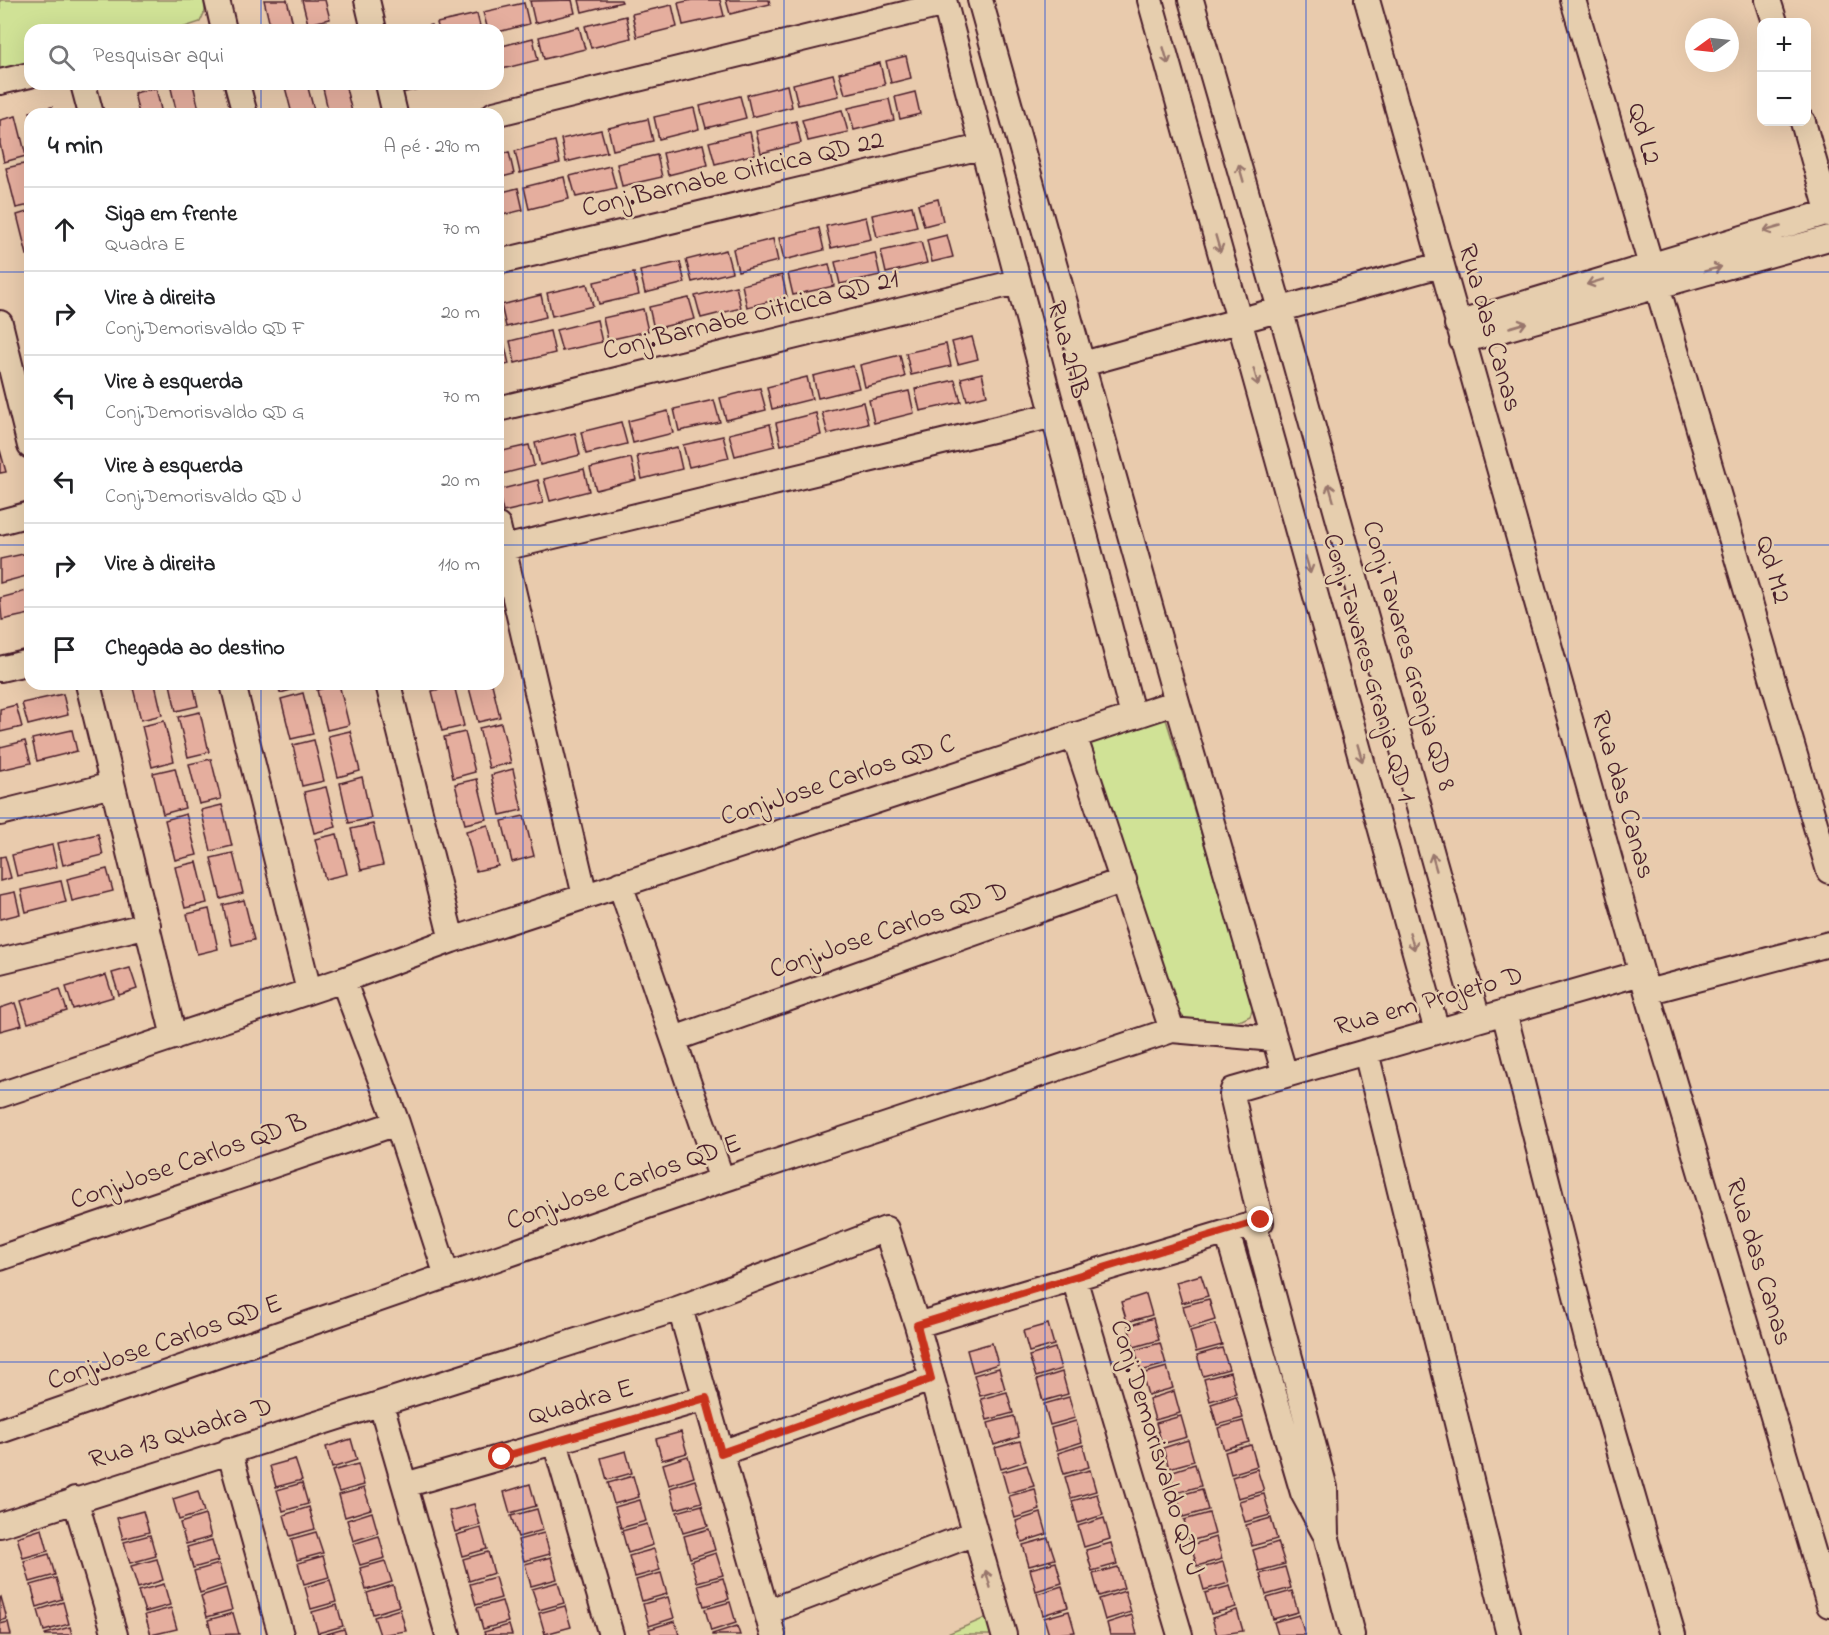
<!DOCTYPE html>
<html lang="pt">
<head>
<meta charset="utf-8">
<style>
	body { margin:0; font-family:"Indie Flower",sans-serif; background:#f2f2f2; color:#202124 }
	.controls { position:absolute; right:18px; top:18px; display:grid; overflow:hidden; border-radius:12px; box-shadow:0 6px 24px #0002 }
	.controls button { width:54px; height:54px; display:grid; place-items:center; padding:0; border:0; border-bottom:2px solid #e0e0e0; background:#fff; color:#202124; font:30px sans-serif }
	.compass { position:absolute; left:1685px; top:18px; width:54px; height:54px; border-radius:50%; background:#fff; box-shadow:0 6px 24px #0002; rotate:255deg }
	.stop { position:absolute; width:18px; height:18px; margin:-14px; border:4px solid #c8321e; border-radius:50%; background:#fff }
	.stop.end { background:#c8321e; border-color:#fff; box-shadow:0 2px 6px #0008 }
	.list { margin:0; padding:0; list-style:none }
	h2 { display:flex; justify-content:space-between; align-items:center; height:78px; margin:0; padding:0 24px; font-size:26px }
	h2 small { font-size:20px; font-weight:400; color:#757577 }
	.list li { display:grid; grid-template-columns:39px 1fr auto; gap:18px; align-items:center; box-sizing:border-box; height:84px; padding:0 24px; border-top:2px solid #e0e0e0 }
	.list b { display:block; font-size:22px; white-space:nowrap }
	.list p { margin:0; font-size:20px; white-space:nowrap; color:#757577 }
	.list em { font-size:20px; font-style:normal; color:#757577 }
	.icon { flex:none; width:33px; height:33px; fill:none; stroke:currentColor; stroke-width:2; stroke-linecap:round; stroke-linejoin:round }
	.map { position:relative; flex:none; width:1829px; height:1635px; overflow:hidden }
	.search { position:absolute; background:#fff; box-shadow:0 6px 24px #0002; left:24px; top:24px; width:480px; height:66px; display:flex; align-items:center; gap:15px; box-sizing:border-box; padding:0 21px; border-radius:18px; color:#757577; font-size:22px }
	.panel { position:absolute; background:#fff; box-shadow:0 6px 24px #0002; left:24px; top:108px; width:480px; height:582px; border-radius:18px }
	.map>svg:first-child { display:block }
	.green { fill:#d0e296; stroke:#8d8060; stroke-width:1.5 }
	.building { fill:#e5ae9e; stroke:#4a1f2b; stroke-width:1.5 }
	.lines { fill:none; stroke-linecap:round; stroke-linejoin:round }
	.minor-casing { stroke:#4a1f2b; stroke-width:28 }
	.minor { stroke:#e6ceae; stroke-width:24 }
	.oneway { stroke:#98766c }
	.route { stroke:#c8321e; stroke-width:8 }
	.grid { fill:none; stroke:#1d4ed8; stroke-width:1.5; stroke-opacity:0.55 }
	.labels { text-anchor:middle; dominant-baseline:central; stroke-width:5; stroke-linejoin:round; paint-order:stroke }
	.street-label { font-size:27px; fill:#4a1f2b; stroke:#e6ceae }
</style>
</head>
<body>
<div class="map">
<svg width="1829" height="1635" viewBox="0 0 1829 1635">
	<rect width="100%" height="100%" fill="#e9cbad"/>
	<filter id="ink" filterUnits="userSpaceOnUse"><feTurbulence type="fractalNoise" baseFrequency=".0167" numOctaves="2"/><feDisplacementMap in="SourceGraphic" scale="12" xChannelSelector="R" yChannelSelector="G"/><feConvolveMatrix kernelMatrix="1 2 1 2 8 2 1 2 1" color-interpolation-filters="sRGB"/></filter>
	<g filter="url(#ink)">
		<path class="green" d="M0,0H204L205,11L200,22L176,30H30V66L0,74Z
			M1165,716L1254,1006L1250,1016L1242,1020L1198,1023L1185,1019L1175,1007L1088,740Z
			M990,1616L995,1635H945Z"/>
		<path class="building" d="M264,0H287L294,28L271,30Z
			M302,0H325L330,19L308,24Z
			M572,0L575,13L535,23L530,1Z
			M579,0H621L622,2L582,12Z
			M692,0H720L724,16L683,25L678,3Z
			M726,0H769L770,4L730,14Z
			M524,3L529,24L498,32L488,30L483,12Z
			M672,5L677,27L637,37L632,14Z
			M477,14L481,30H439L437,23Z
			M626,16L631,38L591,48L585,26Z
			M431,25L432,30H410Z
			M579,27L585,49L544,59L539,37Z
			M533,38L538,60L498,70V47Z
			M906,56L911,78L891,83L886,61Z
			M880,63L885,85L845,94L839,73Z
			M833,74L839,96L798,105L793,84Z
			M170,84H193L200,114H177Z
			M295,84H307L315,114H292L285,87Z
			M322,84H345L352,112L329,114Z
			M403,84H440L405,92Z
			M787,85L792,107L752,117L747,95Z
			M156,88L162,114H139L134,93Z
			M915,92L920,114L900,119L895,97Z
			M740,96L746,118L706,128L700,106Z
			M889,99L894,120L854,130L848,108Z
			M52,107L54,114H31L30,112Z
			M694,108L699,129L659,139L654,117Z
			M842,110L848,132L808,141L802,120Z
			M16,116L26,156L4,162L0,144V120Z
			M648,119L653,141L613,150L608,128Z
			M796,121L801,143L761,153L756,131Z
			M601,130L607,152L566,162L561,139Z
			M750,132L755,154L715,164L709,142Z
			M555,141L560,163L520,173L515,151Z
			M703,144L708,165L668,175L663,153Z
			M509,152L514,174L498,178V155Z
			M657,155L662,177L622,186L617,164Z
			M28,163L30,205L16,208L6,168Z
			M610,166L616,188L576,197L570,176Z
			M564,177L569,199L529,209L524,187Z
			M518,188L523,210L498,216V193Z
			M938,199L943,221L924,226L918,204Z
			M912,206L917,227L877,237L872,215Z
			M30,211V254L27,255L17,215Z
			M866,217L871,239L831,248L826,226Z
			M819,228L824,250L784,260L779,238Z
			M947,235L953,257L932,262L927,240Z
			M773,239L778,261L738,271L733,249Z
			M921,242L927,263L886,273L881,251Z
			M726,250L732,272L692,282L686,260Z
			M875,253L880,275L840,284L835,262Z
			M680,262L685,283L645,293L640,271Z
			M829,264L834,286L793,295L788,274Z
			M634,273L639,295L599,304L594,282Z
			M782,275L787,297L747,307L742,285Z
			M587,284L593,306L552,316L547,293Z
			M736,286L741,308L701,318L695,296Z
			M541,295L546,317L506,327L501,305Z
			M689,298L695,319L654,329L649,307Z
			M643,309L648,331L608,340L603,318Z
			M597,320L602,342L562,351L556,330Z
			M550,331L555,353L515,363L510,341Z
			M972,337L978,359L958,364L952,342Z
			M504,342L509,364L498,367V344Z
			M946,344L951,366L911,375L906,353Z
			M900,355L905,377L865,387L860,365Z
			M853,366L859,388L818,398L813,376Z
			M982,373L987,395L967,400L961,378Z
			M807,377L812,399L772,409L767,387Z
			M955,380L961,402L920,411L915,389Z
			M760,388L766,410L726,420L720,398Z
			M909,391L914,413L874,423L869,400Z
			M714,400L720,422L679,431L674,409Z
			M863,402L868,424L828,434L822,412Z
			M668,411L673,433L633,443L628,421Z
			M816,413L821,435L781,445L776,423Z
			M621,422L627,444L586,454L581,432Z
			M770,424L775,446L735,456L729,434Z
			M575,433L580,455L540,465L535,443Z
			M723,436L729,458L689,467L683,445Z
			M529,445L534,466L498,475V452Z
			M677,447L682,469L642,479L637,456Z
			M0,450L6,472L0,473Z
			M631,458L636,480L596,490L590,468Z
			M584,469L589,491L550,501L544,479Z
			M538,480L543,503L503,512L498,490Z
			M28,553L30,575L0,583V559Z
			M30,590V614L2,620L0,598Z
			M132,684H155L162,715L141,720Z
			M170,684H193L198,706L176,711Z
			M278,684H301L302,687L280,693Z
			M339,684L349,725L327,730L317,690Z
			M468,684H492L500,717L478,722Z
			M454,685L464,726L442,731L432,691Z
			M303,693L313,734L291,739L281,699Z
			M63,694L68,715L28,725L22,703Z
			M16,705L22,727L0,732V709Z
			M200,712L209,752L188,757L178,717Z
			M164,721L174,761L152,767L142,726Z
			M501,723L511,763L489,768L479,728Z
			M72,730L77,751L37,761L32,739Z
			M350,731L360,771L338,777L328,736Z
			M465,732L475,772L453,778L444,737Z
			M314,740L324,781L302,786L293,745Z
			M25,741L31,763L0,770V747Z
			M211,759L221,799L199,804L189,764Z
			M175,768L185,808L163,814L153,773Z
			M513,769L522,810L500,815L491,775Z
			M362,777L371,818L349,823L340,783Z
			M477,779L487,819L465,824L455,784Z
			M326,787L336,827L314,833L304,792Z
			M222,805L232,846L211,851L201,810Z
			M186,814L197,855L175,860L165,820Z
			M524,816L534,856L512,862L502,821Z
			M373,824L383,865L361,870L351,829Z
			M488,825L498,866L476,871L466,831Z
			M98,834L103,855L63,865L58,843Z
			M337,834L347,874L325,879L315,839Z
			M52,845L57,867L17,876L12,855Z
			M233,853L243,893L221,899L211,858Z
			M5,856L11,878L0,881V857Z
			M197,862L207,903L185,908L175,867Z
			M107,869L113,891L72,901L67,879Z
			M61,881L66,902L26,912L21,890Z
			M15,892L20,914L0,919V895Z
			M244,900L254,940L232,945L223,905Z
			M209,909L218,949L197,954L187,914Z
			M130,968L137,989L119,995L112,973Z
			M106,975L113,997L73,1009L66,987Z
			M60,989L67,1011L28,1023L21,1001Z
			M15,1003L22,1025L0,1031V1008Z
			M1201,1275L1208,1296L1182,1303L1176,1282Z
			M1146,1294L1152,1315L1127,1322L1121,1302Z
			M1209,1299L1215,1320L1189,1328L1183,1306Z
			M1153,1318L1159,1340L1134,1347L1128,1326Z
			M1048,1324L1054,1345L1029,1352L1023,1331Z
			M1215,1324L1222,1345L1196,1352L1190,1331Z
			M992,1343L998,1364L973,1372L967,1350Z
			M1160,1343L1166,1364L1141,1371L1135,1350Z
			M1055,1348L1061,1369L1036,1377L1029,1356Z
			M1222,1348L1229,1369L1203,1376L1197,1355Z
			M1167,1367L1173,1388L1148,1395L1142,1374Z
			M999,1368L1005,1389L980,1396L974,1375Z
			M1062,1372L1068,1394L1043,1401L1037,1380Z
			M1230,1372L1236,1393L1210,1401L1204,1379Z
			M1174,1391L1180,1413L1155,1420L1149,1399Z
			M1007,1392L1013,1413L987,1420L981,1399Z
			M1236,1396L1243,1418L1217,1425L1211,1404Z
			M1069,1397L1075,1418L1050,1425L1044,1404Z
			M1014,1416L1019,1437L994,1445L988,1423Z
			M1181,1416L1187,1437L1162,1444L1156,1423Z
			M1076,1421L1082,1442L1057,1450L1051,1428Z
			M1243,1421L1249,1442L1224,1449L1218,1428Z
			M681,1432L687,1453L662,1460L656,1439Z
			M351,1439L357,1460L332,1468L326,1447Z
			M1188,1440L1194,1461L1169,1468L1163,1448Z
			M1020,1441L1026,1461L1001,1469L995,1448Z
			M1083,1445L1089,1467L1064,1474L1058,1453Z
			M1251,1445L1257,1466L1231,1474L1225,1452Z
			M626,1451L632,1473L607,1480L601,1458Z
			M688,1456L694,1477L669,1485L663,1464Z
			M295,1459L302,1480L276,1487L270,1466Z
			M358,1464L364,1485L339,1492L332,1471Z
			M1195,1464L1201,1486L1176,1493L1170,1472Z
			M1027,1465L1034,1486L1008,1493L1002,1472Z
			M1257,1469L1264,1491L1238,1498L1232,1477Z
			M1090,1470L1096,1491L1071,1498L1065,1477Z
			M633,1476L639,1497L614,1504L608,1483Z
			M695,1480L702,1502L676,1509L670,1488Z
			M302,1483L308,1504L283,1511L277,1490Z
			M530,1484L536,1506L510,1513L504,1492Z
			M364,1488L371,1509L345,1517L339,1495Z
			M1035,1489L1040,1510L1015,1518L1009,1496Z
			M1202,1489L1208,1510L1183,1517L1177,1496Z
			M198,1491L204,1512L179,1520L173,1499Z
			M1097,1494L1103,1515L1078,1523L1072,1501Z
			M1264,1494L1270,1515L1245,1522L1239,1501Z
			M640,1500L646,1521L621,1528L615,1507Z
			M474,1504L480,1525L455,1532L449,1511Z
			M702,1505L708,1526L683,1533L677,1512Z
			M309,1507L315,1529L290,1536L284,1515Z
			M537,1509L543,1530L518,1537L511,1516Z
			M143,1511L149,1532L123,1539L117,1518Z
			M372,1512L378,1533L353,1541L347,1520Z
			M1041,1513L1047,1534L1022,1542L1016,1521Z
			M1209,1513L1215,1534L1190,1541L1184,1520Z
			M205,1515L211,1537L186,1544L180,1523Z
			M1104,1518L1110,1539L1084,1547L1078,1526Z
			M1271,1518L1277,1539L1252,1546L1246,1525Z
			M647,1524L653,1545L628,1553L622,1531Z
			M481,1528L487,1549L462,1556L456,1535Z
			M42,1529L48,1551L23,1558L17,1537Z
			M709,1529L715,1550L690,1558L684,1536Z
			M316,1532L323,1553L297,1560L291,1539Z
			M544,1533L550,1554L524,1561L518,1540Z
			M150,1535L156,1556L130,1563L124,1542Z
			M379,1536L385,1558L360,1565L353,1544Z
			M1216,1537L1222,1559L1197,1566L1191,1545Z
			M1048,1538L1055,1559L1029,1566L1023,1545Z
			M212,1540L218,1561L193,1568L187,1547Z
			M1278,1542L1285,1564L1259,1571L1253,1550Z
			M1111,1543L1117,1564L1092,1571L1086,1550Z
			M654,1549L660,1570L635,1577L629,1556Z
			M488,1552L494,1573L469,1581L463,1559Z
			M716,1553L723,1575L697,1582L691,1561Z
			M49,1554L55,1575L30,1582L24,1561Z
			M323,1556L329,1577L304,1584L298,1563Z
			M551,1557L557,1579L531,1586L525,1564Z
			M157,1559L163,1580L138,1588L131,1566Z
			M385,1561L392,1582L366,1590L360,1568Z
			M1056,1562L1062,1583L1036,1591L1030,1569Z
			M1223,1562L1229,1583L1204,1590L1198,1569Z
			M219,1564L225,1585L200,1593L194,1571Z
			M1118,1567L1124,1588L1099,1596L1093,1574Z
			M1285,1567L1291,1588L1266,1595L1260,1574Z
			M661,1573L667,1594L642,1601L636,1580Z
			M495,1577L501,1598L476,1605L470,1584Z
			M56,1578L62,1599L37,1607L31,1585Z
			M723,1578L729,1599L704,1606L698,1585Z
			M330,1580L336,1602L311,1609L305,1587Z
			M558,1582L564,1603L539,1610L532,1589Z
			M164,1584L170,1605L145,1612L138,1591Z
			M393,1585L399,1606L373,1614L367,1593Z
			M1062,1586L1068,1607L1043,1615L1037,1594Z
			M1230,1586L1236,1607L1211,1614L1205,1593Z
			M226,1588L232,1610L207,1617L201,1596Z
			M1125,1591L1131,1612L1105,1620L1099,1599Z
			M1292,1591L1298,1612L1273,1619L1267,1598Z
			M1,1597L7,1619L0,1621V1598Z
			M668,1597L674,1618L649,1626L643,1604Z
			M502,1601L508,1622L483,1629L477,1608Z
			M63,1602L69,1624L44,1631L38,1610Z
			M730,1602L736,1623L711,1631L705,1609Z
			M337,1605L343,1626L318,1633L312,1612Z
			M565,1606L571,1627L545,1634L539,1613Z
			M171,1608L177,1629L151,1635L145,1615Z
			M400,1609L406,1631L380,1635L374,1617Z
			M1237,1610L1243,1631L1217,1635L1212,1618Z
			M1069,1611L1075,1632L1049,1635L1044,1618Z
			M233,1613L239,1634L212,1635L208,1620Z
			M1132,1615L1137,1635H1110L1107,1623Z
			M1299,1615L1305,1635H1278L1274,1622Z
			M675,1621L679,1635H651L649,1629Z
			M8,1622L11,1635H0V1624Z
			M509,1625L512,1635H485L484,1632Z
			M737,1626L740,1635H712V1634Z
			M70,1627L72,1635H45V1634Z
			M344,1629L346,1635H323Z"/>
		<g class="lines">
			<defs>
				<path id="minor" d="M217,0L224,30
					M367,0L374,30
					M944,0L1133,716
					M980,0L1177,702L1285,1075
					M1150,0L1437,1031
					M1191,0L1280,309L1478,1019
					M1367,0L1647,992L1829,1605
					M1573,0L1829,871
					M1768,0L1775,22
					M0,82L30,75
					M83,84L91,114
					M237,84L245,114
					M388,84L395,114
					M494,114L945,4
					M1803,122L1829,214
					M498,262L981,147
					M0,323L30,446
					M1457,324L1829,212
					M1462,341L1829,238
					M1083,364L1440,265
					M498,409L1017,282
					M0,522L30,514
					M498,526L585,896
					M504,548L1054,415
					M0,669L30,662
					M88,684L174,1037
					M233,684L309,991
					M388,684L452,940
					M1074,735L1172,1030
					M0,813L112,785
					M620,884L722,1180
					M0,961L148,925
					M343,980L397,1123L447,1276
					M1647,992L1829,944
					M1504,1012L1588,1343L1673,1635
					M674,1039L1124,880
					M1366,1052L1509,1635
					M0,1095L343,980L452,940L1177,702
					M1254,1224L1325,1488L1326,1535L1352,1635
					M1227,1232L1303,1493L1324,1532
					M0,1258L397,1123
					M1074,1278L1180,1635
					M680,1308L773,1635
					M917,1325L1261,1222L1232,1095L1233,1090L1641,973
					M381,1404L448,1635
					M0,1431L722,1180L1172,1030L1274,1039
					M555,1442L611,1635
					M229,1450L281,1635
					M721,1453L931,1379
					M405,1485L706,1398
					M75,1499L115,1635
					M0,1525L680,1308L886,1229L917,1325L1004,1635
					M767,1612L975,1533"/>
			</defs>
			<use href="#minor" class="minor-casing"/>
			<use href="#minor" class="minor"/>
		</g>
		<defs><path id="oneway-shaft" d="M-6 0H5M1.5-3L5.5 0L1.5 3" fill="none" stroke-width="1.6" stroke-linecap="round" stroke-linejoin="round" transform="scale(1.5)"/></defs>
		<g class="oneway">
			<use href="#oneway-shaft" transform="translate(1166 56) rotate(74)"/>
			<use href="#oneway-shaft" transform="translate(1241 173) rotate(-106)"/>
			<use href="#oneway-shaft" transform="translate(1772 229) rotate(164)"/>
			<use href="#oneway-shaft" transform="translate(1218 244) rotate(74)"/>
			<use href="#oneway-shaft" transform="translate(1713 269) rotate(-15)"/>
			<use href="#oneway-shaft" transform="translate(1595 282) rotate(163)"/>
			<use href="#oneway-shaft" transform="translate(1518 325) rotate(-16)"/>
			<use href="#oneway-shaft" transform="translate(1256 377) rotate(74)"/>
			<use href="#oneway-shaft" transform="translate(1331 492) rotate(-106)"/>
			<use href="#oneway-shaft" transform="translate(1308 565) rotate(74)"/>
			<use href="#oneway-shaft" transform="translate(1360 753) rotate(74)"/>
			<use href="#oneway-shaft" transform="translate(1434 862) rotate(-106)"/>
			<use href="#oneway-shaft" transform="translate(1412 941) rotate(74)"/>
			<use href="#oneway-shaft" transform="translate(988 1579) rotate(-106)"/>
		</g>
	</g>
	<g class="lines" filter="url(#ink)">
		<path class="route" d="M502,1457L706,1398L721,1453L931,1379L917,1325L1261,1220"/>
	</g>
	<path class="grid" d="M261,0V30M523,0V1635M784,0V1635M1045,0V1635M1306,0V1635M1568,0V1635M261,84V114M0,272H30M498,272H1829M0,545H30M498,545H1829M261,684V1635M0,818H1829M0,1090H1829M0,1362H1829"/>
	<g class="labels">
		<g class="street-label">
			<text transform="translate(1643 134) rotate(74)">Qd L2</text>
			<text transform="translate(733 175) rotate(-13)">Conj.Barnabe Oiticica QD 22</text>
			<text transform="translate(751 316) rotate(-14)">Conj.Barnabe Oiticica QD 21</text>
			<text transform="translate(1489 328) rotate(74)">Rua das Canas</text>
			<text transform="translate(1067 350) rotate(75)">Rua 2AB</text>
			<text transform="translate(1772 570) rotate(74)">Qd M2</text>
			<text transform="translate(1408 656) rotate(74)">Conj.Tavares Granja QD 8</text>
			<text transform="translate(1368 668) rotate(74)">Conj.Tavares Granja QD 1</text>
			<text transform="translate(838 781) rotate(-18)">Conj.Jose Carlos QD C</text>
			<text transform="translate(1622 795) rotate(74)">Rua das Canas</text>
			<text transform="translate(889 931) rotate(-19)">Conj.Jose Carlos QD D</text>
			<text transform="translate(1429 1002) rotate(-16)">Rua em Projeto D</text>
			<text transform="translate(189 1162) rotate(-19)">Conj.Jose Carlos QD B</text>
			<text transform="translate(624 1183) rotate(-19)">Conj.Jose Carlos QD E</text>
			<text transform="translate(1758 1262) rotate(73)">Rua das Canas</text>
			<text transform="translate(165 1343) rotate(-19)">Conj.Jose Carlos QD E</text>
			<text transform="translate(581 1403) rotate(-16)">Quadra E</text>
			<text transform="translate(181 1434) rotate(-17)">Rua 13 Quadra D</text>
			<text transform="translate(1156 1448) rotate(73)">Conj.Demorisvaldo QD J</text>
		</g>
	</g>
</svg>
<div class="controls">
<button>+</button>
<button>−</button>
</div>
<svg class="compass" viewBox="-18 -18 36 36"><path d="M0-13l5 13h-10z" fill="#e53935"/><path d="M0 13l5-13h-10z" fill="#757577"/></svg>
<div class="stop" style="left:502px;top:1457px"></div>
<div class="stop end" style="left:1261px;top:1220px"></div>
<div class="search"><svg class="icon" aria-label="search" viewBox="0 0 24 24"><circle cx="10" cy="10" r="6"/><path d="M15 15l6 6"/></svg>Pesquisar aqui</div>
<section class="panel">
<h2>4 min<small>A pé · 290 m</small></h2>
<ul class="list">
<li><svg class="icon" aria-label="ahead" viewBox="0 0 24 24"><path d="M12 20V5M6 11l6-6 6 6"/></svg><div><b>Siga em frente</b><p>Quadra E</p></div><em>70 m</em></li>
<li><svg class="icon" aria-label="right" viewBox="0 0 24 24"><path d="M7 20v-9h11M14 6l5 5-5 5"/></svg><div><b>Vire à direita</b><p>Conj.Demorisvaldo QD F</p></div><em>20 m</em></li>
<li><svg class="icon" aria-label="left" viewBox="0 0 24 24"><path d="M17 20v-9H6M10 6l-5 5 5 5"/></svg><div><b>Vire à esquerda</b><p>Conj.Demorisvaldo QD G</p></div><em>70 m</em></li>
<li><svg class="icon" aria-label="left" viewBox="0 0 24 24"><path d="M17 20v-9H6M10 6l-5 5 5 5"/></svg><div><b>Vire à esquerda</b><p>Conj.Demorisvaldo QD J</p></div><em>20 m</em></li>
<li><svg class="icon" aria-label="right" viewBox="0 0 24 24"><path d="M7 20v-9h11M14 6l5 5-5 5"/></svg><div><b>Vire à direita</b></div><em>110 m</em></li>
<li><svg class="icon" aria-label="arrive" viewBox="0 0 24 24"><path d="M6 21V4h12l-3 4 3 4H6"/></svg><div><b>Chegada ao destino</b></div></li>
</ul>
</section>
</div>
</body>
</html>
